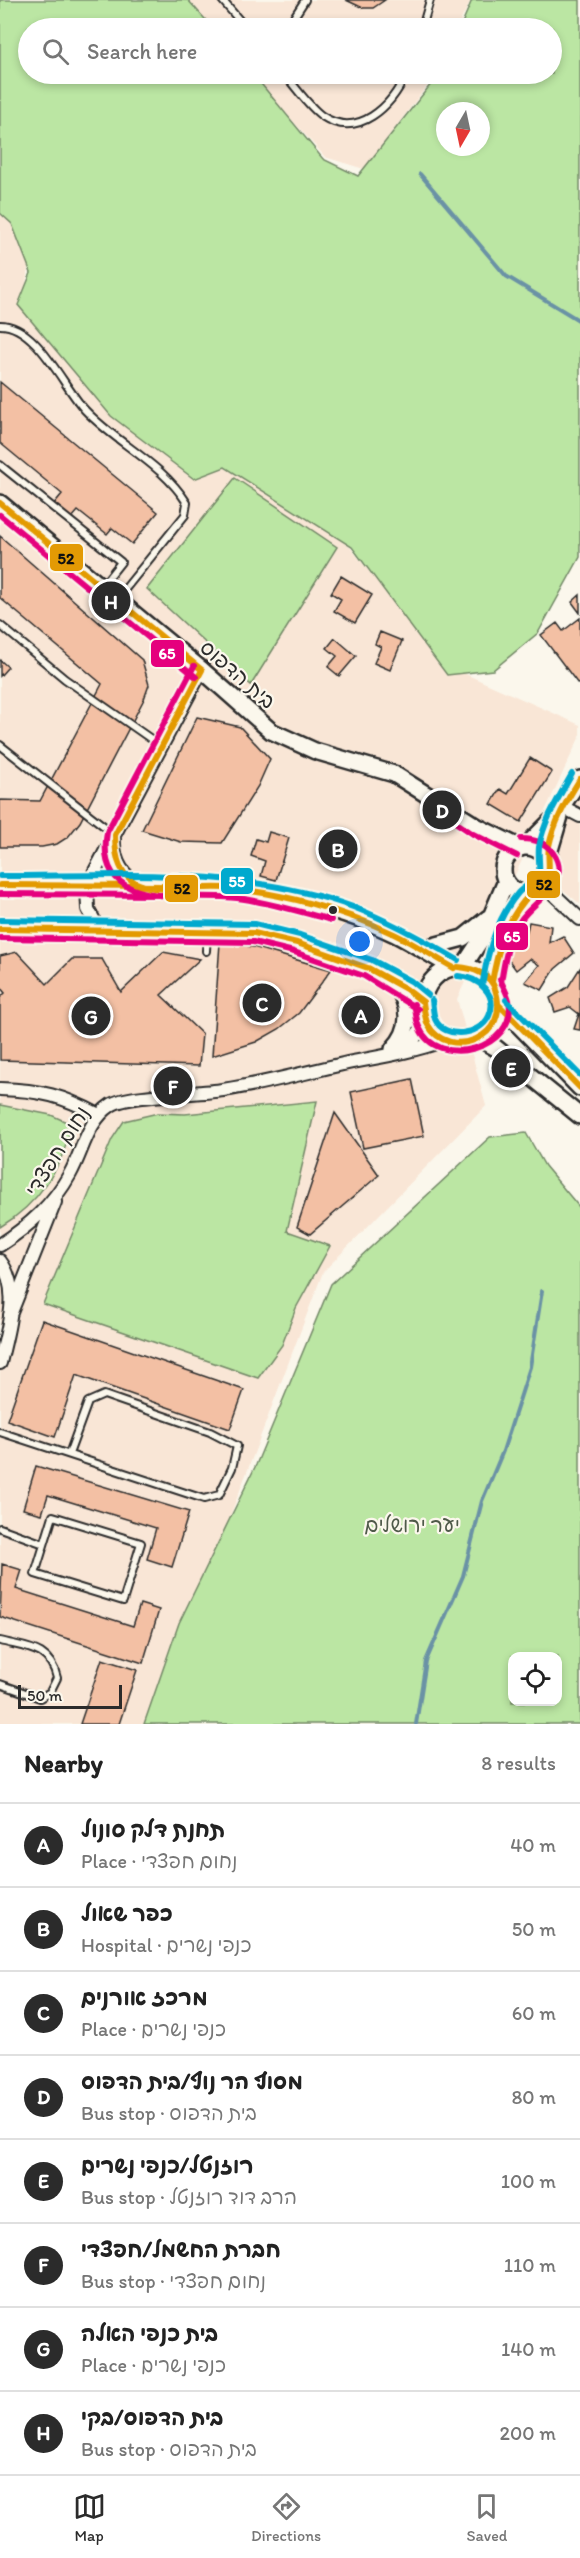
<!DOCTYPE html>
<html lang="en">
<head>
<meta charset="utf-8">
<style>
	body { margin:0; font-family:Itim,"Playpen Sans Hebrew",sans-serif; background:#f2f2f2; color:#222 }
	.controls { position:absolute; right:18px; bottom:18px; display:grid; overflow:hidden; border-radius:12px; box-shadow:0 3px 9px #0003 }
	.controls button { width:54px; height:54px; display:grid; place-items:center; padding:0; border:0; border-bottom:2px solid #e0e0e0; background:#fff; color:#222; font:30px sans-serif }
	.compass { position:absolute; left:436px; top:102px; width:54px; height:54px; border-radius:50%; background:#fff; box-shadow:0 3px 9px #0003; rotate:189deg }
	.scale { position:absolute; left:18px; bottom:15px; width:104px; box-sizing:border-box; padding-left:6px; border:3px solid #2b2b2b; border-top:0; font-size:16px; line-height:21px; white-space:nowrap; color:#2b2b2b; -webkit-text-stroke:4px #fbf7ec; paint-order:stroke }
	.you { position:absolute; left:360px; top:942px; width:21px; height:21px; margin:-15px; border:4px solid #fff; border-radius:50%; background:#1a73e8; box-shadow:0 0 0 9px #1a73e833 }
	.badge { display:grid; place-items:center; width:39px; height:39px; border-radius:50%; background:#2b2b2b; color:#fff; font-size:20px; font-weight:700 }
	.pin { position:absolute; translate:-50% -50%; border:3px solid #fff; box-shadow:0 2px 6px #0006 }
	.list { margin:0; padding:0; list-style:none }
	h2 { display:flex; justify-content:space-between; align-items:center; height:78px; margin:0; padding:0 24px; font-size:26px }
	h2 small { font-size:20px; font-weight:400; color:#767676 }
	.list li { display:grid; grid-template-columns:39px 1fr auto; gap:18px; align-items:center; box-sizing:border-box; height:84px; padding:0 24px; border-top:2px solid #e0e0e0 }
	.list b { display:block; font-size:22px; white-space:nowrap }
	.list p { margin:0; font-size:20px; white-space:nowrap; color:#767676 }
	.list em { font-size:20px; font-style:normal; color:#767676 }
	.icon { flex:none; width:33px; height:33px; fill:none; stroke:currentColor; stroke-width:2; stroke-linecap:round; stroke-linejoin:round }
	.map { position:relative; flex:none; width:580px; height:1724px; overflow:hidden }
	.search { position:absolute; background:#fff; box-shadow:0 3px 9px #0003; left:18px; right:18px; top:18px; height:66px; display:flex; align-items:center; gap:15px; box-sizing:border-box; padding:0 21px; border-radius:33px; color:#767676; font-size:22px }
	.sheet { height:750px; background:#fff }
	nav { display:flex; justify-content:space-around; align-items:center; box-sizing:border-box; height:84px; border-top:2px solid #e0e0e0; background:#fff; font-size:16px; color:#767676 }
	nav a { display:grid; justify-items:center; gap:3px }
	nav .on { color:#2b2b2b }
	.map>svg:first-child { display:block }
	.built { fill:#f9e6d6 }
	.green { fill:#bbe6a3; stroke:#738867; stroke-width:1.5; fill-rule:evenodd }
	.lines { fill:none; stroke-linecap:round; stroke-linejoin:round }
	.stream { stroke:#6b92a5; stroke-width:4 }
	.building { fill:#f3c0a4; stroke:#2b2b2b; stroke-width:1.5 }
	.service-casing { stroke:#2b2b2b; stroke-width:10 }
	.minor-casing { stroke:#2b2b2b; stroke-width:16 }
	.tertiary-casing { stroke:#2b2b2b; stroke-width:20 }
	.service { stroke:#fbf7ec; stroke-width:6 }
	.minor { stroke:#fbf7ec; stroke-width:12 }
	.tertiary { stroke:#fbf7ec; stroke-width:15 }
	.bus-1-casing { stroke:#fbf7ec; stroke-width:10 }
	.bus-2-casing { stroke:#fbf7ec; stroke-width:10 }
	.bus-3-casing { stroke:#fbf7ec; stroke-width:10 }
	.bus-1 { stroke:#e39a04; stroke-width:6 }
	.bus-2 { stroke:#e5007d; stroke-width:6 }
	.bus-3 { stroke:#00a9ce; stroke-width:6 }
	.bus-dot { fill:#2b2b2b; stroke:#fbf7ec; stroke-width:2 }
	.labels { text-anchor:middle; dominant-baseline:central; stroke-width:4.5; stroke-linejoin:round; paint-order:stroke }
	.street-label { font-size:21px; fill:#2b2b2b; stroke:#fbf7ec }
	.park-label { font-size:21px; fill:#4f5a49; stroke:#fbf7ec }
	.line-badge { stroke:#fbf7ec; stroke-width:2 }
	.badge-label { font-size:16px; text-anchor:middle; font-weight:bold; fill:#fff }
	.pale-badge-label { font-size:16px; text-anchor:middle; font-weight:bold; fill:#111 }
</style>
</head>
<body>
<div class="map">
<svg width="580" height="1724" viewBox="0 0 580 1724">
	<rect width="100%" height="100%" fill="#fbf7ec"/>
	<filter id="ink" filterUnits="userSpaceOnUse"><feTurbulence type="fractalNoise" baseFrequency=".0167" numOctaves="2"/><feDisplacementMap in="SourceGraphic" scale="12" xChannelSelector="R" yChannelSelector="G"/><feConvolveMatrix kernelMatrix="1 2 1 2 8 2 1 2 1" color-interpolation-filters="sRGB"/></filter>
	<g filter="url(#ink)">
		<path class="built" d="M186,0H471L457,28H211Z
			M251,74H436L364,169L325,157Z
			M0,206L32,234L24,301L219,464L346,542L443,664L580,725V736L457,999L486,1106L323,1272L151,1724H0Z
			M580,795V904L540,871Z"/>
		<path class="green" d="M0,0H188L213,28H28V74H253L323,159L358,176L439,74H552V28H460L472,0H580V557L538,633L493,670L447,675L352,547L225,467L194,479L111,416L18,305L31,273L12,224L0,213ZM445,111H481V147H445Z
			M235,478L337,547L251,685L147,589Z
			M317,1101L287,1231L330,1246L296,1308L282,1345L258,1378L43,1304L112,1139L124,1121L158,1113L185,1114Z
			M0,1105L51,1115L71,1124C64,1167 37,1205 0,1227Z
			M526,1133L545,1166L580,1208V1724H144L179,1623L256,1465L331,1284L490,1137ZM512,1656H558V1702H512Z"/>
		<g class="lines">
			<path class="stream" d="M420,174L506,276L580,321
				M416,1724L426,1661L463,1576L482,1501L503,1451L530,1367L542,1291"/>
		</g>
		<path class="building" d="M385,0L373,8H363L346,0Z
			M0,382L158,512L132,544L112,528L107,534L78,511L71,519L53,505L62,494L0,443Z
			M0,536L142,660L149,685L144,699L80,822L68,837L57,844L42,847H0V800L40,801L102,684L0,598Z
			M341,576L372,595L355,623L334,611L341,599L331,593Z
			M580,595V613L572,602Z
			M580,618V683L578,684L541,635L557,623L563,631Z
			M380,632L402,641L390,670L374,663L381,647L375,644Z
			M335,638L356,656L339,676L328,667L337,656L327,648Z
			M0,660L8,667L0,676Z
			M197,717L240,727L270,759L258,786L222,843L181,842L142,830Z
			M530,758L552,772L521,822L491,804L500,789L508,794Z
			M269,832L289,838L276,880L261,876L265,861L251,856L256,839L266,842Z
			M529,922L551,926L549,943L563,936L574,953L555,969L542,990L525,982L539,965L530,959L516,970L505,955L525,940Z
			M220,943L253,947L331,970L299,1013L279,1029L256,1042L212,1056Z
			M17,952L47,984L72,959H102L121,992L163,952L200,959L161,995L202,1034L199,1066L0,1060V998L5,993L0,987V956Z
			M580,968V1030L574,1029L579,1014L570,1007L555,1012L550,998L568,987Z
			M362,1000L372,1006L380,1019L362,1033L341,1011L351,1002Z
			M412,1079L424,1136L363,1148L351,1092Z
			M335,1113L379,1175L310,1234L297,1227Z
			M42,1320L244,1390L230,1429L76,1375L55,1437L7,1420Z
			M36,1466L189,1512L172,1567L147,1559L156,1528L48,1495L42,1514L23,1509Z
			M2,1564L22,1570L16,1589L133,1626L140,1604L159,1610L143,1663L0,1617Z
			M102,1659L137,1670L119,1724H80Z"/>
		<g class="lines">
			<defs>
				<path id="service" d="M222,0L246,28
					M287,28L305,0
					M422,28L430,0
					M284,74C296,87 308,106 322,116C358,140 392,106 406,74
					M0,325C37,325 62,385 85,410C117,444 162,463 187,503L185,515L117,599
					M0,465L121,562L102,586
					M0,625L65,679L161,746
					M0,745L114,834
					M206,951L207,933
					M0,1432L204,1499L219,1495L232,1468L237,1446L210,1432L104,1395L88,1402L69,1454
					M53,1516L141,1543L123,1601L35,1574Z
					M0,1528L44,1544
					M0,1641C27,1648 50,1647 57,1678L50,1692L40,1698L0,1684"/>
				<path id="minor" d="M563,807L580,816
					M114,839C113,860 122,876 141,885
					M544,885L580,919
					M99,930L88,909L87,886L202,670
					M393,1050L414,1039L426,1021
					M0,1089C41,1090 63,1096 99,1115
					M0,1245C29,1226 53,1205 70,1174C83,1151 87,1121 111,1105C127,1094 199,1094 223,1090C263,1084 303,1073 343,1064C378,1057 412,1052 445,1040
					M0,1261C22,1290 7,1331 0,1363
					M10,1315L55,1202"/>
				<path id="tertiary" d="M0,503L202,670L271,731L315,751L394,774L478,827L521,848
					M525,847L554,818L580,779
					M503 870a23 23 0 1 1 46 0a23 23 0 1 1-46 0Z
					M547,860L560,816
					M0,885C133,886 271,874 395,934C415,944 434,957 454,968
					M0,929L254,933L297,943L368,968L406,989L423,1002
					M422,949L463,938L488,918
					M423 1005a38 38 0 1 1 76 0a38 38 0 1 1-76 0Z
					M463,967L482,938L506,881
					M492,982C497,948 509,919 531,893
					M500,1006L580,1088
					M480,1039L496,1048L580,1116
					M393,1049C412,1029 411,1005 394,983"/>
			</defs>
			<use href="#service" class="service-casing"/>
			<use href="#minor" class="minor-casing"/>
			<use href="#tertiary" class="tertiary-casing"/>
			<use href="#service" class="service"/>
			<use href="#minor" class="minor"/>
			<use href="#tertiary" class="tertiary"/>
			<defs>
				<path id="bus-1" d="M0,503L202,670
					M202,670L115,835C115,857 119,879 144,886C165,892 203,886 226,888C282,893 343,910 394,934C415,944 434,957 454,968
					M0,885L162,886
					M0,929L254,933L297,943L368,968L406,989L423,1002
					M492,982C497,953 505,924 524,901C531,892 543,889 547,879C551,869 547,857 549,846C554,822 567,800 580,779
					M423,1002C424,1009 425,1019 428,1025C448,1061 513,1039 495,989C490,974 473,968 458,967
					M500,1006L580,1088"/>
				<path id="bus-2" d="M0,515L196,677
					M194,666L107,832C93,914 188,892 237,898C269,902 300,912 331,920
					M427,803L473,834L517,856
					M0,894L163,895
					M0,938L253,942L294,952L364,976L418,1009
					M501,983C504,962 508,940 520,921C533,900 574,884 553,853C546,842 533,839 521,839
					M414,1004C416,1011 416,1020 419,1027C437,1071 519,1049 509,1000C507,993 503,986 500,979"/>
				<path id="bus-3" d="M0,876C116,876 242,866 353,907C390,921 424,940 458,960
					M0,920L255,924L300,935L372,960L411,981L428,995
					M483,981C488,949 497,918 518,893C524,886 534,883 539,875C540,865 538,856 539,847C544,820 559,797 572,774
					M432,1000C433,1006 433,1013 435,1019C444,1040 480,1036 489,1016C499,994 477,977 458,976
					M506,1000L580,1075"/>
			</defs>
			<use href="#bus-1" class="bus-1-casing"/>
			<use href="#bus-2" class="bus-2-casing"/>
			<use href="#bus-3" class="bus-3-casing"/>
			<use href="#bus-1" class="bus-1"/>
			<use href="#bus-2" class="bus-2"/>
			<use href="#bus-3" class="bus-3"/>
		</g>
	</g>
	<circle class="bus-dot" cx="333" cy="910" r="5"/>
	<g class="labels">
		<g class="street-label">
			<text transform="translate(238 674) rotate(41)">בית הדפוס</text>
			<text transform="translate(57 1151) rotate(-58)">נחום חפצדי</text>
		</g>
		<g class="park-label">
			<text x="412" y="1524">יער ירושלים</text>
		</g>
	</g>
	<g class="line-badge">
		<rect x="49" y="543" width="35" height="29" rx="6" fill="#e39a04"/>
		<rect x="150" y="639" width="35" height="29" rx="6" fill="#e5007d"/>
		<rect x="220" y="867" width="34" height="28" rx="6" fill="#00a9ce"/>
		<rect x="526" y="870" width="35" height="29" rx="6" fill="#e39a04"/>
		<rect x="164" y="874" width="35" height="29" rx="6" fill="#e39a04"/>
		<rect x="495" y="922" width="34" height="29" rx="6" fill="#e5007d"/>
	</g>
	<g class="badge-label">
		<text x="167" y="659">65</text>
		<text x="237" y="887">55</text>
		<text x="512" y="942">65</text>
	</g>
	<g class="pale-badge-label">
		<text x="66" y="564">52</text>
		<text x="544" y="890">52</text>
		<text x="182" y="894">52</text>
	</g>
</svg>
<div class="controls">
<button><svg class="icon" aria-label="locate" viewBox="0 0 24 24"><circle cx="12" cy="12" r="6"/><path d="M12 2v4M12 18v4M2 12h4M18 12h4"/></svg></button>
</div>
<svg class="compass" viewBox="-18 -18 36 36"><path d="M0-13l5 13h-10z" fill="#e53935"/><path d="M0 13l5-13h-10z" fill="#767676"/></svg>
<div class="scale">50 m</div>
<div class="you"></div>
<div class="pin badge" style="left:361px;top:1015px">A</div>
<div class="pin badge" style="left:338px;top:849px">B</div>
<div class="pin badge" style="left:262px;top:1003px">C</div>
<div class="pin badge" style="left:442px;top:810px">D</div>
<div class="pin badge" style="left:511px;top:1068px">E</div>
<div class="pin badge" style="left:173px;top:1086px">F</div>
<div class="pin badge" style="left:91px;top:1016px">G</div>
<div class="pin badge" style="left:111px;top:601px">H</div>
<div class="search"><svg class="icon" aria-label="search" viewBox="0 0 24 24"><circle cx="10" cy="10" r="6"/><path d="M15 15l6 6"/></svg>Search here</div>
</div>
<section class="sheet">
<h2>Nearby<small>8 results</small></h2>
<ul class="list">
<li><span class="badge">A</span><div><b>תחנת דלק סונול</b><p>Place · נחום חפצדי</p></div><em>40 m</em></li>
<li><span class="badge">B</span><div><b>כפר שאול</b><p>Hospital · כנפי נשרים</p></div><em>50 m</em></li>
<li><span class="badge">C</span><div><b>מרכז אורנים</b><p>Place · כנפי נשרים</p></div><em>60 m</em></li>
<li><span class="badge">D</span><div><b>מסוף הר נוף/בית הדפוס</b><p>Bus stop · בית הדפוס</p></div><em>80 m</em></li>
<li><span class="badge">E</span><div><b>רוזנטל/כנפי נשרים</b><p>Bus stop · הרב דוד רוזנטל</p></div><em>100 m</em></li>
<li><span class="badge">F</span><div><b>חברת החשמל/חפצדי</b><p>Bus stop · נחום חפצדי</p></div><em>110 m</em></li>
<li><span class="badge">G</span><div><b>בית כנפי האלה</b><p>Place · כנפי נשרים</p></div><em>140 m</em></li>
<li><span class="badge">H</span><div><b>בית הדפוס/בקי</b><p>Bus stop · בית הדפוס</p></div><em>200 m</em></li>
</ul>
</section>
<nav>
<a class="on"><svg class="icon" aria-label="map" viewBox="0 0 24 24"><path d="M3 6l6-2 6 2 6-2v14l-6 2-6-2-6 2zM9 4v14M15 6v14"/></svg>Map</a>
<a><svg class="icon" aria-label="directions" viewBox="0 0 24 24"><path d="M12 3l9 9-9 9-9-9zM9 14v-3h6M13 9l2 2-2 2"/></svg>Directions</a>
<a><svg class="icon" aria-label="saved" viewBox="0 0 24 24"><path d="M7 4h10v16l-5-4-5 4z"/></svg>Saved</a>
</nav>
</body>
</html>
